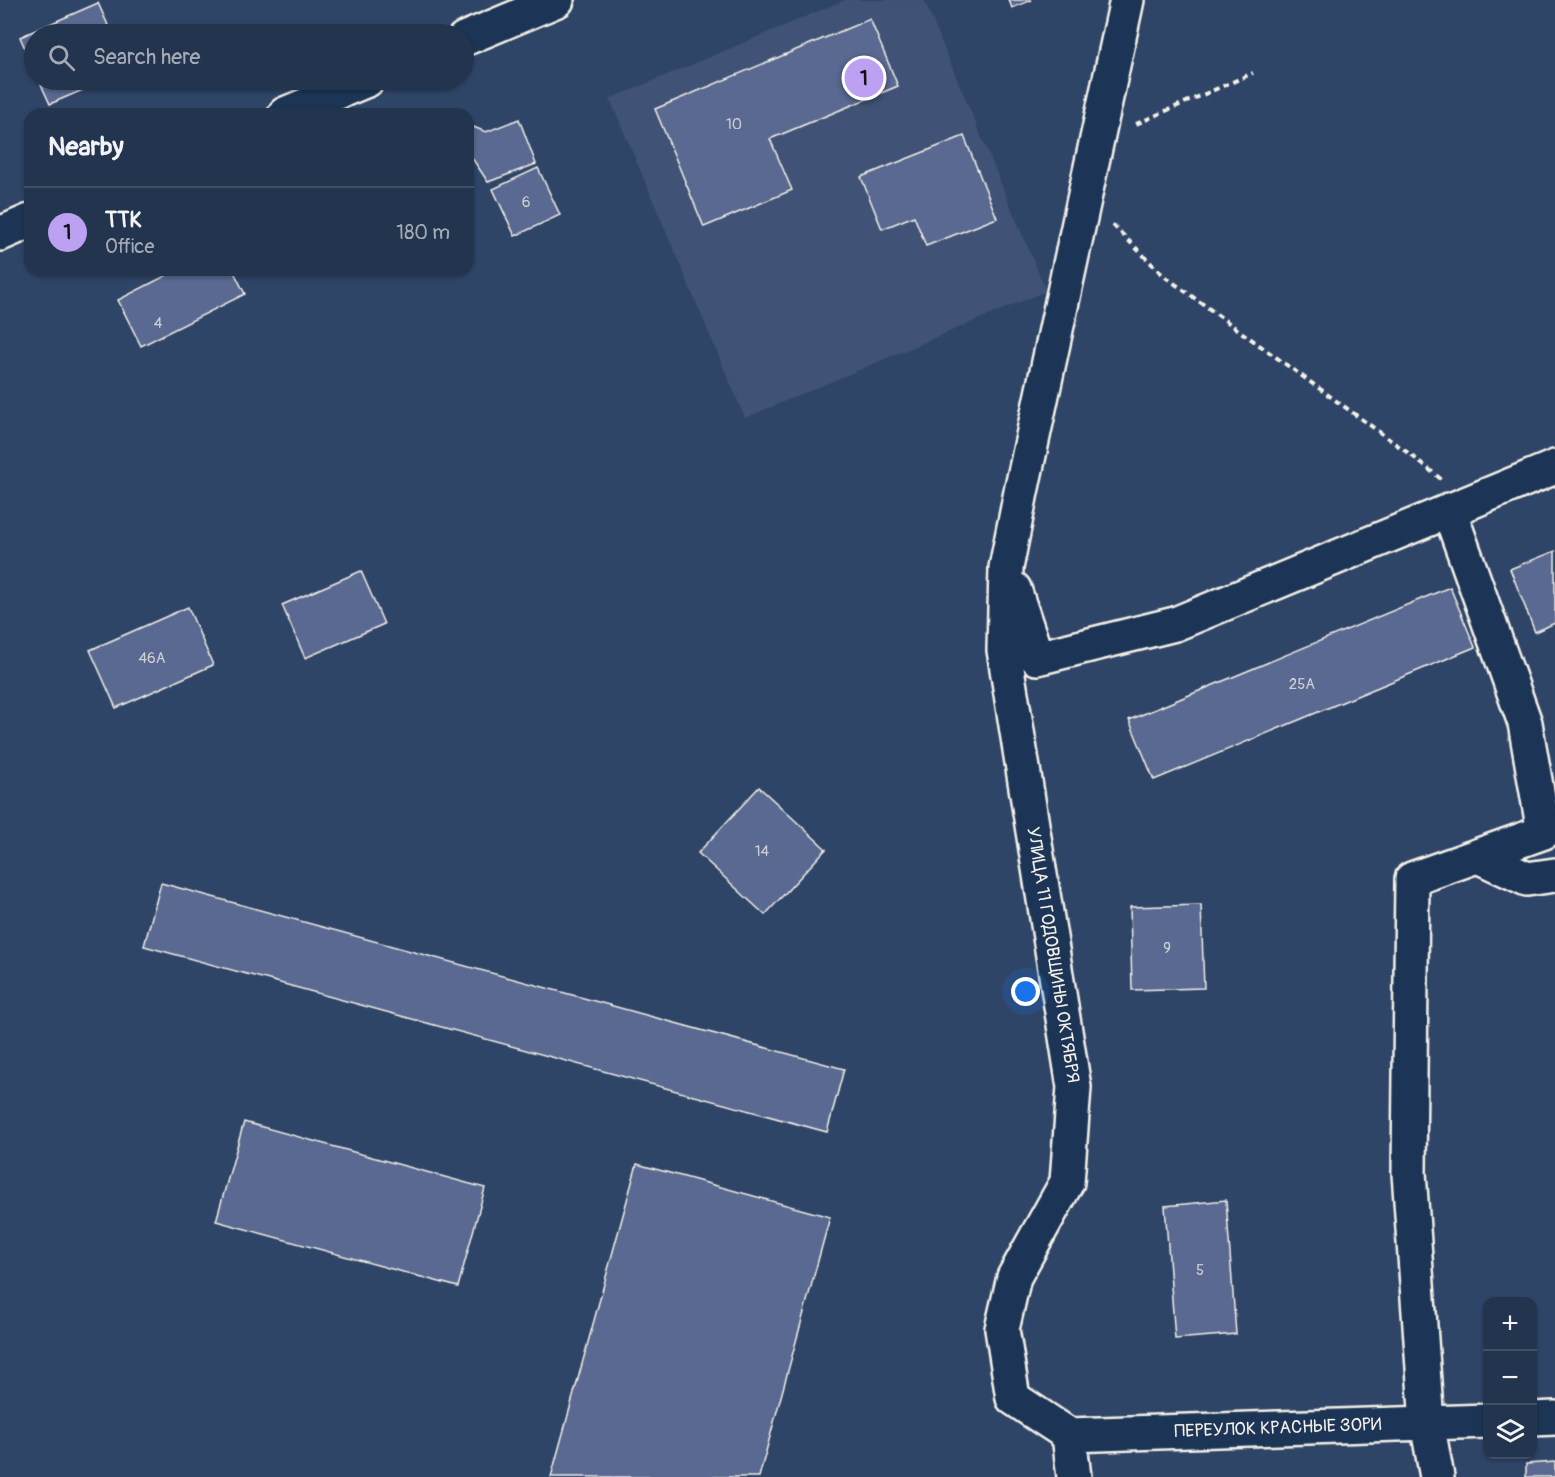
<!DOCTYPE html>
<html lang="en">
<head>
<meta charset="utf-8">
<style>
	body { margin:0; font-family:Pangolin,sans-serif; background:#2b3c55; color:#f1f3f6 }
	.controls { position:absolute; right:18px; bottom:18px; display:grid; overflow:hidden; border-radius:12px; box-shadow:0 2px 4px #0004 }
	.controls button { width:54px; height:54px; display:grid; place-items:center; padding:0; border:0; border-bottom:2px solid #404f66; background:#23344e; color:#f1f3f6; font:30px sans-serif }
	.you { position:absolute; left:1026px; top:992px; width:21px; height:21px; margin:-15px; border:4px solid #fff; border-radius:50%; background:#1a73e8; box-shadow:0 0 0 9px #1a73e833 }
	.badge { display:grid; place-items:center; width:39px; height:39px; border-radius:50%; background:#bca0f2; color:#111; font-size:20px; font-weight:700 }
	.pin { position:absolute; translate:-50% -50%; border:3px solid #fff; box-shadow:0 2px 6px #0006 }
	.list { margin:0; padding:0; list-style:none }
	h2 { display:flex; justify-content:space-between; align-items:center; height:78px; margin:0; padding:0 24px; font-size:26px }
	h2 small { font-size:20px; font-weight:400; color:#a3aab6 }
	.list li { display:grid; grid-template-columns:39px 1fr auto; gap:18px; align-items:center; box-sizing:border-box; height:90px; padding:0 24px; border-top:2px solid #404f66 }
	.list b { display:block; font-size:22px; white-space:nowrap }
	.list p { margin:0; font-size:20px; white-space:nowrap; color:#a3aab6 }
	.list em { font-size:20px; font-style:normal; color:#a3aab6 }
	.icon { flex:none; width:33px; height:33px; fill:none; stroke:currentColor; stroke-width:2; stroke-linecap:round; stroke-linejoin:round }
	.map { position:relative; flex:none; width:1555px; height:1477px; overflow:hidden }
	.search { position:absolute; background:#23344e; box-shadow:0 2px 4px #0004; left:24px; top:24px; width:450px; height:66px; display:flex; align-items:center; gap:15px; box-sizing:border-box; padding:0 21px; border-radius:33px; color:#a3aab6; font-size:22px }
	.panel { position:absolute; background:#23344e; box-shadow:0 2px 4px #0004; left:24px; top:108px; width:450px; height:168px; border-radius:18px }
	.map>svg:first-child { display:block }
	.built { fill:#405376 }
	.building { fill:#5a6991; stroke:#f4f1e8; stroke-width:1.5 }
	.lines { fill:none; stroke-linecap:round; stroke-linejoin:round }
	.minor-casing { stroke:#f4f1e8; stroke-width:38 }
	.path { stroke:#f4f1e8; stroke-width:4; stroke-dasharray:6 4.5; stroke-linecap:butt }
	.minor { stroke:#1d3557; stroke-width:33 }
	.labels { text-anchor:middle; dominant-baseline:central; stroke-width:4.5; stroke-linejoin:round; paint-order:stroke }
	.number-label { font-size:15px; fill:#cecfd2 }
	.street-label { font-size:18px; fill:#f4f1e8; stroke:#1d3557 }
</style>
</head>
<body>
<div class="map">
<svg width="1555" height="1477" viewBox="0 0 1555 1477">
	<rect width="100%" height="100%" fill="#2f4568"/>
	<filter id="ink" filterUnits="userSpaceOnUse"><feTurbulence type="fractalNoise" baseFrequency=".0167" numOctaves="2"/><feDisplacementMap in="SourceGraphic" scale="12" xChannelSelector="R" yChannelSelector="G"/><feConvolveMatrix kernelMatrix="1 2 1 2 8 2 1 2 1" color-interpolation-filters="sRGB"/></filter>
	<g filter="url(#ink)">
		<path class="built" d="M845,0H924L1046,291L745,418L610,99Z"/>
		<path class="building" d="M1009,0H1032L1012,8Z
			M98,3L112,34H34V69L20,37Z
			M870,19L898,86L770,139L792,190L704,227L655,109Z
			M39,80H106L50,104Z
			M519,119L536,164L488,182L468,152V133L471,126L486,132Z
			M964,136L997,218L926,246L914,216L882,229L861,177Z
			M538,168L560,215L515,236L493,189Z
			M177,270H233L245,294L141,346L118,300Z
			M1555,551V623L1535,632L1510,569Z
			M361,571L384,624L305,658L282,605Z
			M1450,587L1475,647L1154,780L1129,720Z
			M188,607L213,665L116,708L90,650Z
			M759,787L826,849L765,915L698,853Z
			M161,883L844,1069L827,1132L144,946Z
			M1201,905L1204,988L1132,990L1130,907Z
			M244,1122L485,1188L458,1287L216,1221Z
			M637,1164L830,1217L759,1477H551Z
			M1226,1200L1236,1334L1175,1339L1165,1206Z
			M1555,1462V1477H1526V1464Z"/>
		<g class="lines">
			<defs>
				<path id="minor" d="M464,39L557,0
					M285,114L367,80
					M0,234L30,221
					M1014,589L1037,658L1175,624L1555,467
					M1478,856L1527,879L1555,875
					M1532,1419L1555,1418
					M1069,1435L1488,1421
					M1074,1477L1069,1435L1013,1398L1002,1329L1014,1277L1067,1182L1074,1087L1004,650L1006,568L1021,492L1127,0
					M1437,1477L1427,1423L1409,1173L1412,879L1544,832L1525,723L1449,510"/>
			</defs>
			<use href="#minor" class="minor-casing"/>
			<path class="path" d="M1136,124L1253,73
				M1113,225L1164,276L1411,455L1441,479"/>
			<use href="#minor" class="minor"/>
		</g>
	</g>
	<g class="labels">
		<g class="number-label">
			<text x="734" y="124">10</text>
			<text x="526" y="202">6</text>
			<text x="158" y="323">4</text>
			<text x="152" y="658">46А</text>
			<text x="1302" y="684">25А</text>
			<text x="762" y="851">14</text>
			<text x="1167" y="948">9</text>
			<text x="1200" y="1270">5</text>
		</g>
		<g class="street-label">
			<text transform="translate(1053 955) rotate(81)">УЛИЦА 11 ГОДОВЩИНЫ ОКТЯБРЯ</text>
			<text transform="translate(1278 1428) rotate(-2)">ПЕРЕУЛОК КРАСНЫЕ ЗОРИ</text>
		</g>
	</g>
</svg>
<div class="controls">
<button>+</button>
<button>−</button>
<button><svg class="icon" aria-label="layers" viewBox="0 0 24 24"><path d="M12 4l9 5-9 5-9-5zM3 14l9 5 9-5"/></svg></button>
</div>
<div class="you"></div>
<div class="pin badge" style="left:864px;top:78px">1</div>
<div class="search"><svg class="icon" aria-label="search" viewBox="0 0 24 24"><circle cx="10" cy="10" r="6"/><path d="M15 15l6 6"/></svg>Search here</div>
<section class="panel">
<h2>Nearby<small></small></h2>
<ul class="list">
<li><span class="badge">1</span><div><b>ТТК</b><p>Office</p></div><em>180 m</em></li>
</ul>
</section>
</div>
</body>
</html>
